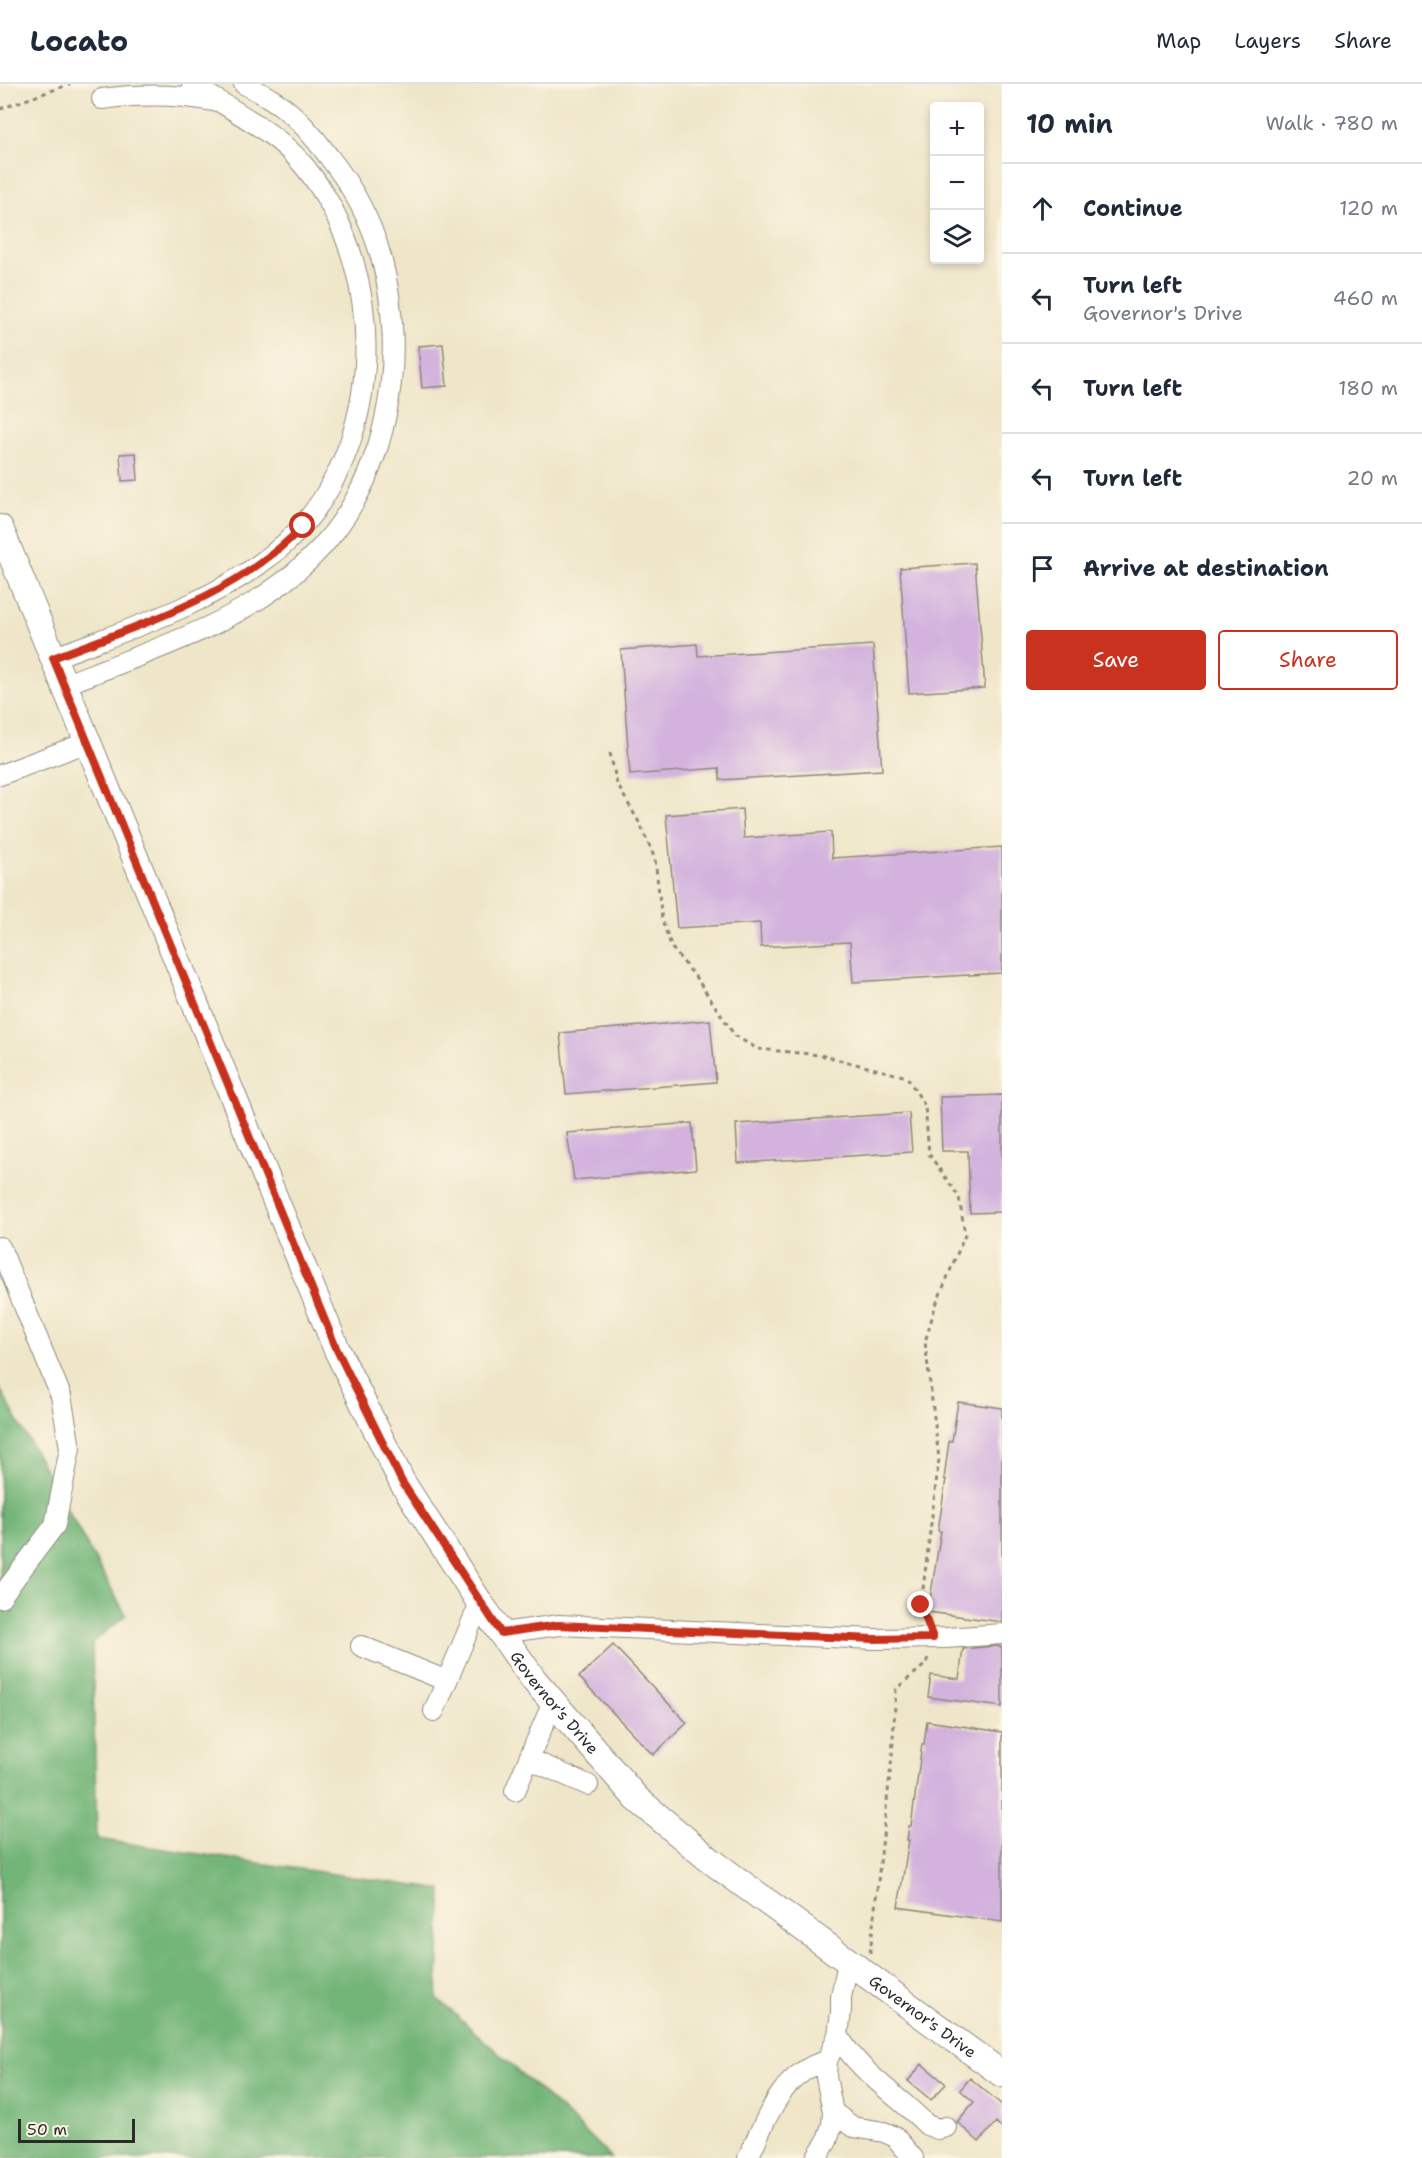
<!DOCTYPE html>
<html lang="en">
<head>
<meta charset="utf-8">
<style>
	body { margin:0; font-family:"Shantell Sans",sans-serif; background:#f6f6f7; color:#1f2937 }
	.controls { position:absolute; right:18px; top:18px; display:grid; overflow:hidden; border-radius:6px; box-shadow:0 3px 9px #0003 }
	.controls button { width:54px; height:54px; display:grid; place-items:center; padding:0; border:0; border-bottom:2px solid #e0e1e3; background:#fff; color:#1f2937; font:30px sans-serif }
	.scale { position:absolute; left:18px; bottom:15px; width:117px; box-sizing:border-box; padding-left:6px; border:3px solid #2b2b2b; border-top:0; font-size:16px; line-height:21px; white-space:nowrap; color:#2b2b2b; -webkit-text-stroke:4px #fcf5e5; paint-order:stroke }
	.stop { position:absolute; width:18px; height:18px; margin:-14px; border:4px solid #c8321e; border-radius:50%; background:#fff }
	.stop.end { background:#c8321e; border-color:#fff; box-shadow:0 2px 6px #0008 }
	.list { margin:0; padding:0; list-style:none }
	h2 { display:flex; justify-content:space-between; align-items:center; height:78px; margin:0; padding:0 24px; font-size:26px }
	h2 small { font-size:20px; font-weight:400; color:#747a83 }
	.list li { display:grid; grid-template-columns:39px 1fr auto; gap:18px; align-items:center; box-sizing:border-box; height:90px; padding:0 24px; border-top:2px solid #e0e1e3 }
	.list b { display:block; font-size:22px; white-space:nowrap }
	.list p { margin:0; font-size:20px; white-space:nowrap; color:#747a83 }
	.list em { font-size:20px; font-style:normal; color:#747a83 }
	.actions { display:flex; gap:12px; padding:18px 24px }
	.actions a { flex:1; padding:14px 0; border:2px solid #c8321e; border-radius:6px; text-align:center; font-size:21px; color:#c8321e }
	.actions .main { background:#c8321e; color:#fff }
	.icon { flex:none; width:33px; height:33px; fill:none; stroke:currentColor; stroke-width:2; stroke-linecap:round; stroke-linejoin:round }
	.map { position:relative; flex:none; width:1002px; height:2074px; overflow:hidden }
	header { display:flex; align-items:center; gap:36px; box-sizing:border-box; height:84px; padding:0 30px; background:#fff; border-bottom:2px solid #e0e1e3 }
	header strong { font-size:28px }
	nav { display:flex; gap:33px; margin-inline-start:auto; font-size:21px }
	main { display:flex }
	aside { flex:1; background:#fff }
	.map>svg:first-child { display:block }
	.forest { fill:#73b578; stroke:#4f7052; stroke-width:1.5 }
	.building { fill:#d3b3de }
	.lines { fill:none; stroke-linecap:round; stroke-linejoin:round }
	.minor-casing { stroke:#8d887a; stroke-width:22 }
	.major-casing { stroke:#8d887a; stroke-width:28 }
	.path { stroke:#8d887a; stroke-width:3; stroke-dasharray:4.5 4.5; stroke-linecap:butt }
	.minor { stroke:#fff; stroke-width:20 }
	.major { stroke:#fff; stroke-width:26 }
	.route { stroke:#c8321e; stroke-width:8 }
	.labels { text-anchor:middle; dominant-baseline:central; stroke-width:4.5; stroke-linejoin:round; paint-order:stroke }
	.street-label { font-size:16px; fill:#2b2b2b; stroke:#fcf5e5 }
</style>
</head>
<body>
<header>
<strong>Locato</strong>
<nav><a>Map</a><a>Layers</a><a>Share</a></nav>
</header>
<main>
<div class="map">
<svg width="1002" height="2074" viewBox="0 0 1002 2074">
	<rect width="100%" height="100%" fill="#fcf5e5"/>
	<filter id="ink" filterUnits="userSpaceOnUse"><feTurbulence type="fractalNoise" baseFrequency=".0167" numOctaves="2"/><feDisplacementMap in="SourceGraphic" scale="12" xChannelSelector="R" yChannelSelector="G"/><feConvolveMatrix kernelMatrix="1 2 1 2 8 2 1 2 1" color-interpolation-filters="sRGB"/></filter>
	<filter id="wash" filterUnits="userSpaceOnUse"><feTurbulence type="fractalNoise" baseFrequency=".008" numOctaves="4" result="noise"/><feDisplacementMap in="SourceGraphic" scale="24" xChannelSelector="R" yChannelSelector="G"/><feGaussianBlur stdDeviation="1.35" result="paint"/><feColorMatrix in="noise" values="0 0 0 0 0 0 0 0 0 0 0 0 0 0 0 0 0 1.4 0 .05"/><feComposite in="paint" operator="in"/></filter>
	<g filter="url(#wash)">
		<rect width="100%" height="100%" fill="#efe6c9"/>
		<path class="forest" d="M0,1305L126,1531L92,1559L97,1755L442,1806L437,1914L579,2042L611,2074H0Z"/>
		<g id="blocks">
			<path class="building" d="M443,260L447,302L422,304L418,262Z
				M136,369L138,396L122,397L120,370Z
				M975,479L985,604L909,609L900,484Z
				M697,560L698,572L873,561L882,686L720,696L719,684L630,691L621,566Z
				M742,725L744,754L831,748L832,774L1002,763V889L853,898L850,858L761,863L760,839L677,844L666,731Z
				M710,936L716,998L566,1010L560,949Z
				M1002,1011V1128L970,1129L968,1067H942L940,1013Z
				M909,1029L912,1068L738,1079L736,1040Z
				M692,1039L696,1085L574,1096L567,1049Z
				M958,1318L1002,1324V1538L928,1528L941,1447H938L946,1395H944L949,1357H952Z
				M613,1561L687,1639L653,1671L579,1593Z
				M997,1562L1002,1563V1623L928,1613L931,1591L959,1595L963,1565Z
				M927,1637L1002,1648V1838L898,1823L909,1756H907L909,1742H911L922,1660H924Z
				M922,1980L946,2000L931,2016L908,1997Z
				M970,1994L1002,2021V2044L996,2038L979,2058L957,2038L974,2018L960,2006Z"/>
		</g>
	</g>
	<g filter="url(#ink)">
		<use href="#blocks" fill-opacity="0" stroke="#8d887a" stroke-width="1.5"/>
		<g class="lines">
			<defs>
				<path id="minor" d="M102,15C140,10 175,10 213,17
					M53,574C128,545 210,521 274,469C387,378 393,192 305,83C274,45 231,27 192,0
					M64,601C148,567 243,540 309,476C388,400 409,276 381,173C371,137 352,102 329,73C316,55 301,37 283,23C271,14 258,7 244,0
					M0,691L88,658
					M0,1163L61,1312L70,1364L55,1441L0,1514
					M501,1549L559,1541L874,1555L946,1554L1002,1550
					M361,1562L447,1597
					M434,1627L480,1519
					M529,1675L588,1701
					M515,1707L553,1618
					M838,1951C857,1987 899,2012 927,2041L938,2045L946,2043
					M833,2028L853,2043L884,2048L895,2053L913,2074
					M748,2074C765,2037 782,1987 827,1977
					M816,2074L827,2057L832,2040L833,2028L826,1993L827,1977L838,1951L841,1928V1913L848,1878"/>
				<g id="major">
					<path id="s1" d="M0,444L337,1266L402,1398L480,1519L534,1596L637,1715L710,1776L1002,1990"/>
				</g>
			</defs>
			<use href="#minor" class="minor-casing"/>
			<use href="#major" class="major-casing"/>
			<path class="path" d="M0,25L70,0
				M610,669L617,700L640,740L655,775L662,836L672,864L697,895L735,952L758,965L820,971L907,993L925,1022L929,1070L959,1113L965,1151L935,1223L925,1258L939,1375L921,1521L927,1538
				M870,1869L892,1672L896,1605L926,1580L929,1570"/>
			<use href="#minor" class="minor"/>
			<use href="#major" class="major"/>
		</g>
	</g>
	<g class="lines" filter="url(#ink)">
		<path class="route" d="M303,442C237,512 141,540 53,574L337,1266L402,1398L501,1549L558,1541L874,1555L933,1554L921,1521"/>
	</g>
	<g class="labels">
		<g class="street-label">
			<text stroke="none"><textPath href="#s1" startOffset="1304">Governor's Drive</textPath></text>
			<text stroke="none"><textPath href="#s1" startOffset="1790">Governor's Drive</textPath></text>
		</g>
	</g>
</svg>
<div class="controls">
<button>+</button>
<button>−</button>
<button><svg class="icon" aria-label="layers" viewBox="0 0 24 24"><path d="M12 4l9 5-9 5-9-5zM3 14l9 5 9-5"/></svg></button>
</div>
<div class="scale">50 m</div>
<div class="stop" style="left:303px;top:442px"></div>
<div class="stop end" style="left:921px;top:1521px"></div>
</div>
<aside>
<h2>10 min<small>Walk · 780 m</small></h2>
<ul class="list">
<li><svg class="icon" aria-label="ahead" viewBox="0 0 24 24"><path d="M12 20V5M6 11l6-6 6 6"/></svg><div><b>Continue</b></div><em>120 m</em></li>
<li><svg class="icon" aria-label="left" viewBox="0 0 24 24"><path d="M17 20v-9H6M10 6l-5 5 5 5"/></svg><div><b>Turn left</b><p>Governor's Drive</p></div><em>460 m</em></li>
<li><svg class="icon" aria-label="left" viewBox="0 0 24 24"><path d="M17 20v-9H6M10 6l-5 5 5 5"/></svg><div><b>Turn left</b></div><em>180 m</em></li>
<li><svg class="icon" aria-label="left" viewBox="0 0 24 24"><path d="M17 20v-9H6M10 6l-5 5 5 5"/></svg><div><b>Turn left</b></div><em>20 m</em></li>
<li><svg class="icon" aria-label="arrive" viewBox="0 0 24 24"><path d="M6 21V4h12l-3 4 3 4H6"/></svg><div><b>Arrive at destination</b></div></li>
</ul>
<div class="actions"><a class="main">Save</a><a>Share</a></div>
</aside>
</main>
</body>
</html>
